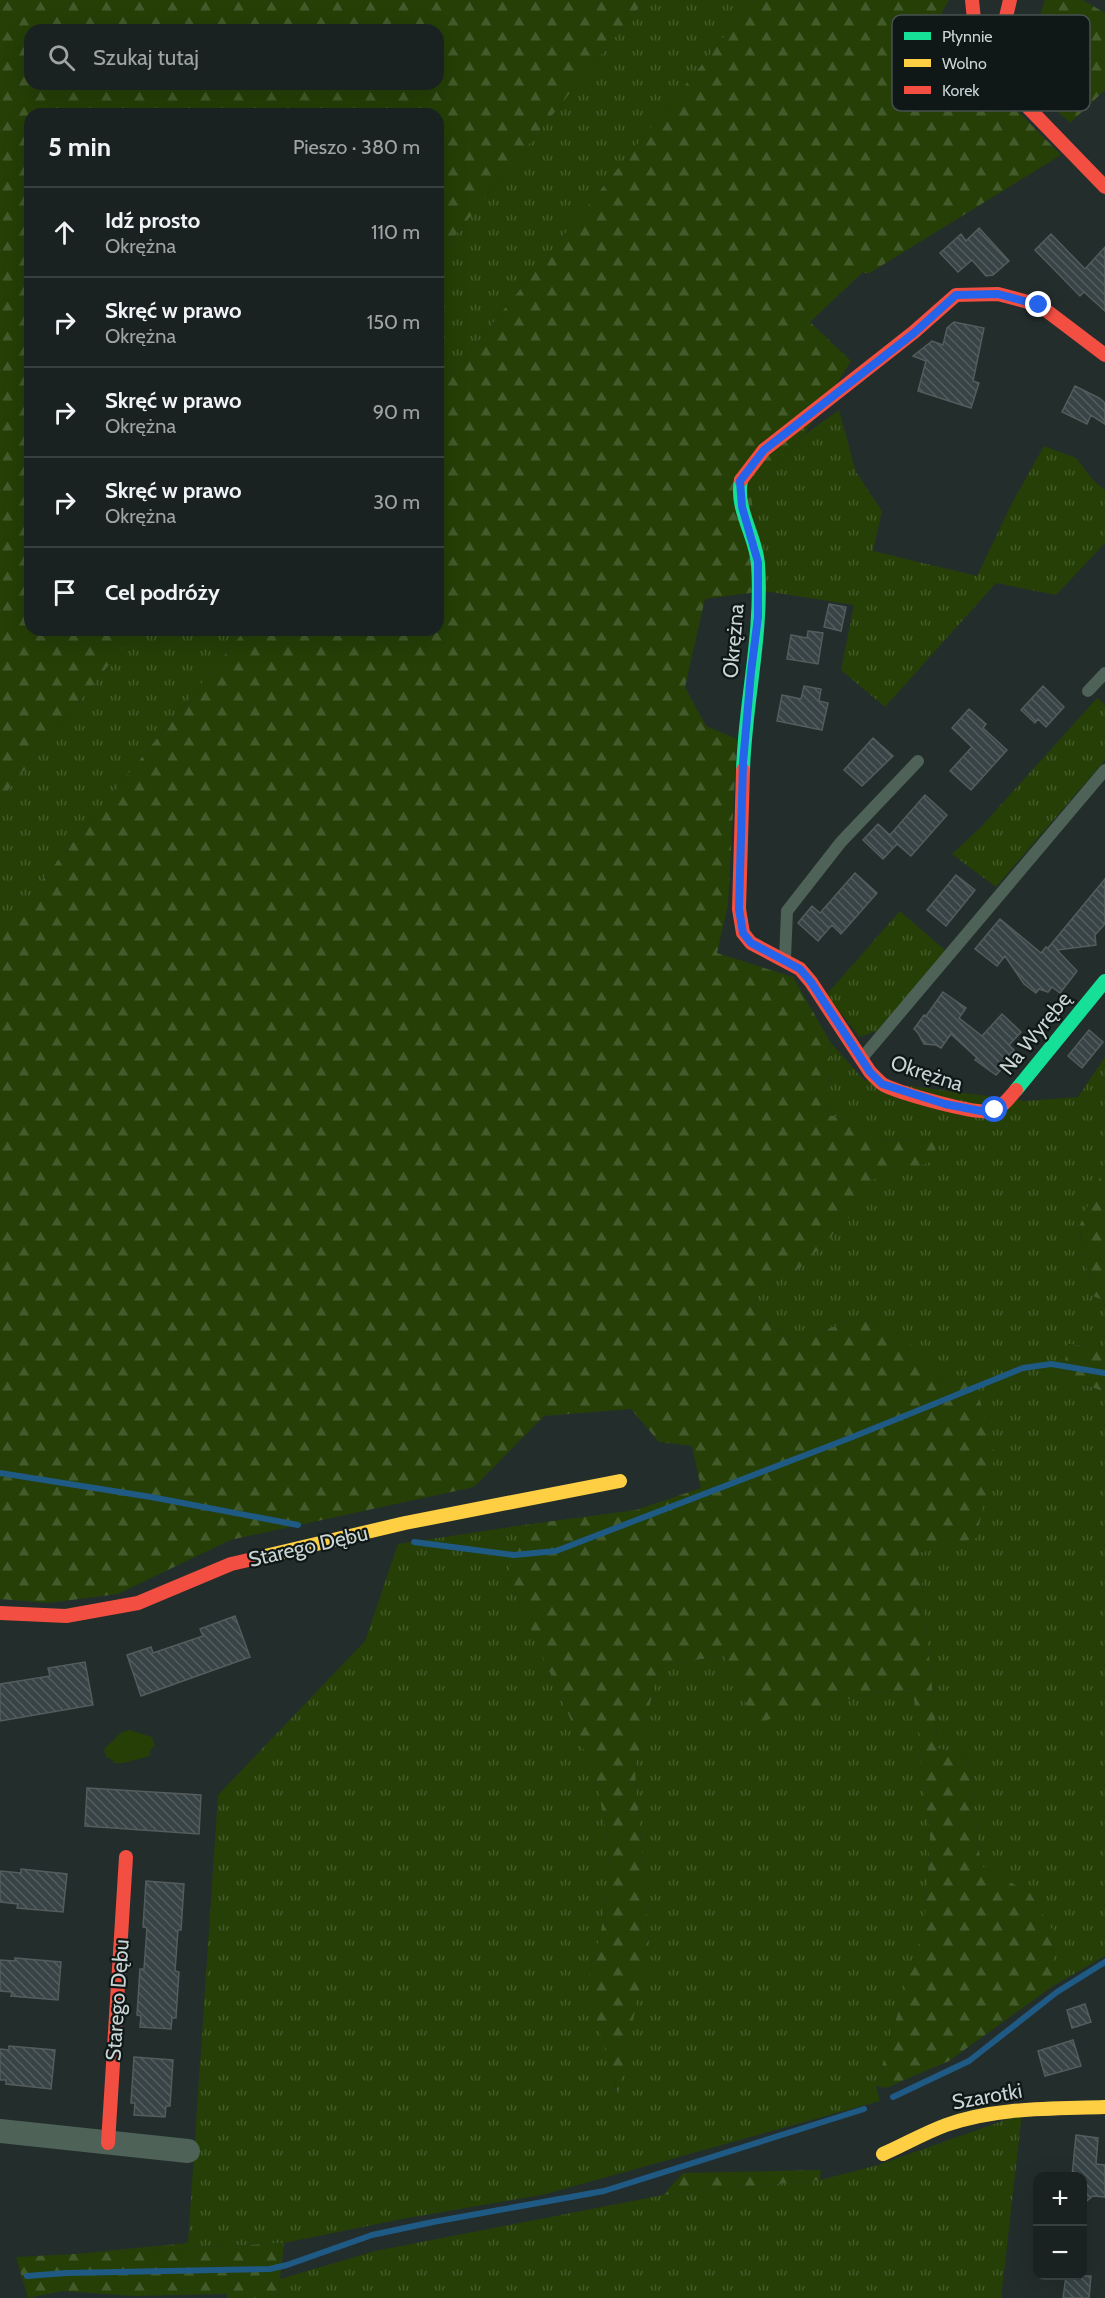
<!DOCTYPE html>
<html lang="pl">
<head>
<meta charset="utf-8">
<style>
	body { margin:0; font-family:Cabin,sans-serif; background:#232a2a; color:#f1f3f6 }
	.controls { position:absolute; right:18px; bottom:18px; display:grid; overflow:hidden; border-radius:12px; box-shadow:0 6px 24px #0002 }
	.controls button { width:54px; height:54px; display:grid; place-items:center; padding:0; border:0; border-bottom:2px solid #383f3f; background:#1a2221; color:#f1f3f6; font:30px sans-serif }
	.stop { position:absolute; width:18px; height:18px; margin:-14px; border:4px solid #2563eb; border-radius:50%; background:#fff }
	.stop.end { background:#2563eb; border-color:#fff; box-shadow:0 2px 6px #0008 }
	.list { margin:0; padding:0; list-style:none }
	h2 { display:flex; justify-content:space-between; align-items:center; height:78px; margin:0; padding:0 24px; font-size:26px }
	h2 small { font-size:20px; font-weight:400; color:#9fa4a5 }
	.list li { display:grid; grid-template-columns:39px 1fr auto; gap:18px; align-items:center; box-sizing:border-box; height:90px; padding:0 24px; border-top:2px solid #383f3f }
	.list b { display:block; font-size:22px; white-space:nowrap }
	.list p { margin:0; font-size:20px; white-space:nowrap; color:#9fa4a5 }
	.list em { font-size:20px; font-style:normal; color:#9fa4a5 }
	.icon { flex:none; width:33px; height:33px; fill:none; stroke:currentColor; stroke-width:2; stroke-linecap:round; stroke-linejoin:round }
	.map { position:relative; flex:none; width:1105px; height:2298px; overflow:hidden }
	.search { position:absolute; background:#1a2221; box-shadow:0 6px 24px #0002; left:24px; top:24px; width:420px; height:66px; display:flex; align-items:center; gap:15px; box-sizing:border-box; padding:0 21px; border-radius:18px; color:#9fa4a5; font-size:22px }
	.panel { position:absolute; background:#1a2221; box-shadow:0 6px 24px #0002; left:24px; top:108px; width:420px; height:528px; border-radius:18px }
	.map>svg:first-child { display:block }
	.grass { fill:url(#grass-tufts) }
	.forest { fill:url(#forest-firs); fill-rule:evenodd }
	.park { fill:#253f07 }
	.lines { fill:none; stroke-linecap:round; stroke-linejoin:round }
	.stream { stroke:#1f5a85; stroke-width:6 }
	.building { fill:url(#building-back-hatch); stroke:#545c5d; stroke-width:1.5 }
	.lane { stroke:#4e6258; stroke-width:12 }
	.street { stroke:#4e6258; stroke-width:24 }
	.fast { stroke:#16e098; stroke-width:14 }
	.slow { stroke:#ffcf43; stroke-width:14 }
	.jam { stroke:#f24e42; stroke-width:14 }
	.route { stroke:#2563eb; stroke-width:8 }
	.labels { text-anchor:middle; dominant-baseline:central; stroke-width:4.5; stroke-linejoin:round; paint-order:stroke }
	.street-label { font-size:21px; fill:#c9d5d4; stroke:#0f1817 }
	.key { fill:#0f1817; stroke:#475150; stroke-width:1.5 }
	.key-label { font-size:16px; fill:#c9d5d4 }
</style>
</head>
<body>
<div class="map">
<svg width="1105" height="2298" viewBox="0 0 1105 2298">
	<defs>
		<pattern id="grass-tufts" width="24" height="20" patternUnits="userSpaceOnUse" patternTransform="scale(1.5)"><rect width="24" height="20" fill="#253f07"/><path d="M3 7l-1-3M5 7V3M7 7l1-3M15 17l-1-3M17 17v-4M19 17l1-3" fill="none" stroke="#435a2a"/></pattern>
		<pattern id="forest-firs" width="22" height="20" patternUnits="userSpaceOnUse" patternTransform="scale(1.5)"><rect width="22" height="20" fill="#253f07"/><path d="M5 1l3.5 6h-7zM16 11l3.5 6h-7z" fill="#435a2a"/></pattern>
		<pattern id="building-back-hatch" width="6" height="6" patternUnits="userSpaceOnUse" patternTransform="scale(1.5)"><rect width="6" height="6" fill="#374345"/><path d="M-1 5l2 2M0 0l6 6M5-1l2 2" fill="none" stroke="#535d5f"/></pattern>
	</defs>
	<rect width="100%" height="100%" fill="#232d2c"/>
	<path class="grass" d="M645,0H754L438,391V257Z
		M839,410L856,472L882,511L873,551L977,576L1012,503L1044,446L1076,458L1093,480L1105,490V543L1056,595L996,583L885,707L841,670L854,605L764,591L751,494L804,435Z
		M137,630H245L0,932V800Z
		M1097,698L1105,704V760L996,887L952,854L981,827Z
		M900,911L946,951L877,1031L860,1037L826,995Z
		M831,1043L864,1080L1025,1101L1078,1097L1105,1057V1165L1079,1228L1093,1296L1105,1301V1349L1068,1344L1062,1376L1105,1392V1956L1053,1986L1054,1933L1030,1893L981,1866L968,1759L938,1748L919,1553L973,1379L943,1384L902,1334L859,1317L794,1342L756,1313L757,1292L800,1268L868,1181L935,1138L875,1141L859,1119L826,1115Z
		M530,1524L507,1575L595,1775L606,1830L610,1882L600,1936L589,1973L617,2093L649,1942L635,1769L659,1665L724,1656L756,1722L872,1693L913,1690L930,1836L925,1923L876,2086L880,2101L546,2194L397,2220L284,2243L74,2254L188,2243L218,1795L365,1641L398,1544Z
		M1022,2114L1001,2298H278L280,2279L375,2251L663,2195L820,2180L878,2165Z"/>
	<path class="forest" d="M0,0H645L438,257V114H30V630H137L0,800ZM30,30H438V84H30Z
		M754,0H949L934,26L1061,155L868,274L863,272L810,322L851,361L804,435L751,494L764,591L705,599L685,687L706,726L737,739L728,905L717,953L793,977L831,1043L826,1115L859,1119L875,1141L936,1138L935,1161L868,1181V1198L800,1268L757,1292L756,1313L794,1342L859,1317L902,1334L943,1384L974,1379L995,1455L976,1538L919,1553L938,1748L968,1759L981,1866L1030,1893L1054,1933L1053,1986L949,2061L886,2088L876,2086L925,1923L930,1836L913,1690L872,1693L755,1723L724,1656L659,1665L635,1769L649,1942L618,2094L595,2014L589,1973L600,1936L610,1882L606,1830L595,1775L507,1575L530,1524L636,1510L701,1488L692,1446L659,1442L631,1409L544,1416L474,1487L230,1540L118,1594L48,1603L0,1599V932L245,630H438V391Z
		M1045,0H1083L1105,13V90L1070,123L1036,92L1024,67Z
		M1105,1165V1301L1093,1296L1079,1227Z
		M1068,1344L1105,1349V1392L1062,1376Z
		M821,2170L820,2180L663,2195L683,2173Z
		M284,2243L278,2298H227V2294L133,2296L63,2291L28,2298L16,2257Z"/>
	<path class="park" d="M130,1730L152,1737L155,1745L150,1751V1756L124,1763H113V1760L106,1757L104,1749L122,1732Z"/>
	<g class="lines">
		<path class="stream" d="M0,1473L151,1497L298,1525
			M414,1542L514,1555L556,1551L850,1438L1023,1368L1051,1364L1105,1373
			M893,2097L969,2061L1057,1992L1105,1962
			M27,2276L66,2273L270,2269L287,2265L372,2235L433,2222L604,2191L864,2109"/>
	</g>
	<path class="building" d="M979,228L1009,261L993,275L986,276L972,260L958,272L940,253L961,234L966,241Z
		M1051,234L1085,269L1105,247V311L1084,292L1080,296L1035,250Z
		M954,322L984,328L973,381L979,383L971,408L918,391L926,361L913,356L932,341L943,345L947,328Z
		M1075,386L1099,398L1105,403V424L1091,415L1087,424L1062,412Z
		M829,604L846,607L841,631L824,627Z
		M808,631L823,633L818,664L787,659L791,635L807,638Z
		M804,686L821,689L819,701L828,703L822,730L777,721L782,695L801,699Z
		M1043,686L1064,707L1046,727L1038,719L1035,723L1021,710Z
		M969,709L986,724L983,728L1007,750L971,790L950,771L972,747L952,728Z
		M873,738L893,756L862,786L844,770Z
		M925,795L947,815L911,856L897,844L883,859L863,840L878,824L890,835Z
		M855,873L877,893L841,934L832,925L818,941L798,923L812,906L820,913Z
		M956,875L975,890L946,926L927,910Z
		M1105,879V924L1095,935L1096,945L1057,950L1077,971L1060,993L1052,987L1048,992L1039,989L1036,993L1024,984L1005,956L997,966L975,949L1000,919L1041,953L1046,947L1048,948Z
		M943,992L966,1008L959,1018L982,1036L1002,1014L1021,1032L1009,1045L1014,1050L1007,1057L1010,1060L996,1075L975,1060L977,1058L951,1034L941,1048L936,1045L924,1044L918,1033L914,1029L924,1015L926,1016Z
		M1089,1030L1103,1042L1082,1068L1068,1056Z
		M235,1616L250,1657L141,1696L127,1655L151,1647L153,1653L203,1636L200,1629Z
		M85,1662L93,1705L0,1721V1684L50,1676L48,1668Z
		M87,1788L201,1795L199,1834L85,1826Z
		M21,1869L67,1874L63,1912L17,1908L18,1904L0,1902V1871L21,1873Z
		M146,1881L184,1884L181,1930H178L175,1971L179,1972L176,2018H172L171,2029L140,2027L141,2016L137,2015L140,1969H144L147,1928L143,1927Z
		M15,1958L61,1962L58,2000L11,1996L12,1992L0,1991V1960L15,1961Z
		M1085,2004L1091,2022L1072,2028L1067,2010Z
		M1073,2040L1081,2066L1045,2076L1038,2051Z
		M9,2046L55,2050L51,2089L6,2084V2080H0V2049L9,2050Z
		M134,2057L173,2060L170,2106H166L165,2117L134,2115L135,2103H131Z
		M1076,2135L1098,2138L1096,2164L1105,2165V2197L1093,2196L1083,2204V2176H1072Z
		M1066,2276H1091L1089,2298H1063Z"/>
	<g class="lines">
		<path class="lane" d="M1088,691L1105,673
			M785,959L787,911L841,842L918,761
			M862,1058L1105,770"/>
		<path class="street" d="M0,2131L188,2151"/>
		<path class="fast" d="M741,480C735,509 756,536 758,564C763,633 745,702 743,770
			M1016,1090L1105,981"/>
		<path class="slow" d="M253,1559L405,1523L620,1481
			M883,2154C904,2145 924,2133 946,2125C996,2107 1052,2109 1105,2107"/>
		<path class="jam" d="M972,0L976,39L988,62L1004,78L1018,97L1105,187
			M1004,78L1001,38L1010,0
			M741,480L764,450L914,332L956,295L998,294L1039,305L1105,355
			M743,770L739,909L743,933L751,943L800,969L811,982L870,1072C874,1076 879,1082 884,1085C900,1093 976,1115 992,1111C1002,1108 1009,1098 1016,1090
			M0,1613L66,1616L138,1603L231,1564L253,1559
			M108,2143L126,1857"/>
	</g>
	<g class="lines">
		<path class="route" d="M995,1110L986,1112L945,1104L882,1084L870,1072L811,982L800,969L751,943L743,933L739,909L743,763L751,672L758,617V562L742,507L740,481L764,450L914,333L956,295L998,294L1039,305"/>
	</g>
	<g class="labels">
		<g class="street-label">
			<text transform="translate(733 641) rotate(-85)">Okrężna</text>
			<text transform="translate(1035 1033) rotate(-51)">Na Wyrębę</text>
			<text transform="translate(927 1073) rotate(18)">Okrężna</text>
			<text transform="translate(308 1546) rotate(-13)">Starego Dębu</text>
			<text transform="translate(117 2000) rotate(-86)">Starego Dębu</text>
			<text transform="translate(987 2096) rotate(-10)">Szarotki</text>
		</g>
	</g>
	<rect x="892" y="15" width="198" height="96" rx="9" class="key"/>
	<rect x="904" y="32" width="27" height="8" fill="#16e098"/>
	<rect x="904" y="59" width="27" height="8" fill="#ffcf43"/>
	<rect x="904" y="86" width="27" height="8" fill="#f24e42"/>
	<g class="key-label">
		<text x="942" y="42">Płynnie</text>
		<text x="942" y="69">Wolno</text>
		<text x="942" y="96">Korek</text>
	</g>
</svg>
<div class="controls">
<button>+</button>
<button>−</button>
</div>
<div class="stop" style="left:995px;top:1110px"></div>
<div class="stop end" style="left:1039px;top:305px"></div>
<div class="search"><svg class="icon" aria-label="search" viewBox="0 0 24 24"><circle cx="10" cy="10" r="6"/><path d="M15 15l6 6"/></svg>Szukaj tutaj</div>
<section class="panel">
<h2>5 min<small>Pieszo · 380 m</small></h2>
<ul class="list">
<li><svg class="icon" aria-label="ahead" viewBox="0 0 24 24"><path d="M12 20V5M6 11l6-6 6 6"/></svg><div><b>Idź prosto</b><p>Okrężna</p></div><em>110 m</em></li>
<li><svg class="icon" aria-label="right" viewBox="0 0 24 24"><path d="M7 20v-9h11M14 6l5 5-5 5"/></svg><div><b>Skręć w prawo</b><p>Okrężna</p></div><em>150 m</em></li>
<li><svg class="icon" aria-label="right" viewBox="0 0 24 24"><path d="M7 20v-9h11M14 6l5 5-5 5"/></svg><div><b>Skręć w prawo</b><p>Okrężna</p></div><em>90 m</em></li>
<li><svg class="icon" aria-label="right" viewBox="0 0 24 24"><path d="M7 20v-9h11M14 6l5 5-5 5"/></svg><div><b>Skręć w prawo</b><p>Okrężna</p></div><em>30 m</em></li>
<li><svg class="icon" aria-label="arrive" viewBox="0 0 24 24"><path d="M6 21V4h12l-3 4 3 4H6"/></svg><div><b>Cel podróży</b></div></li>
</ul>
</section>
</div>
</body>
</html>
